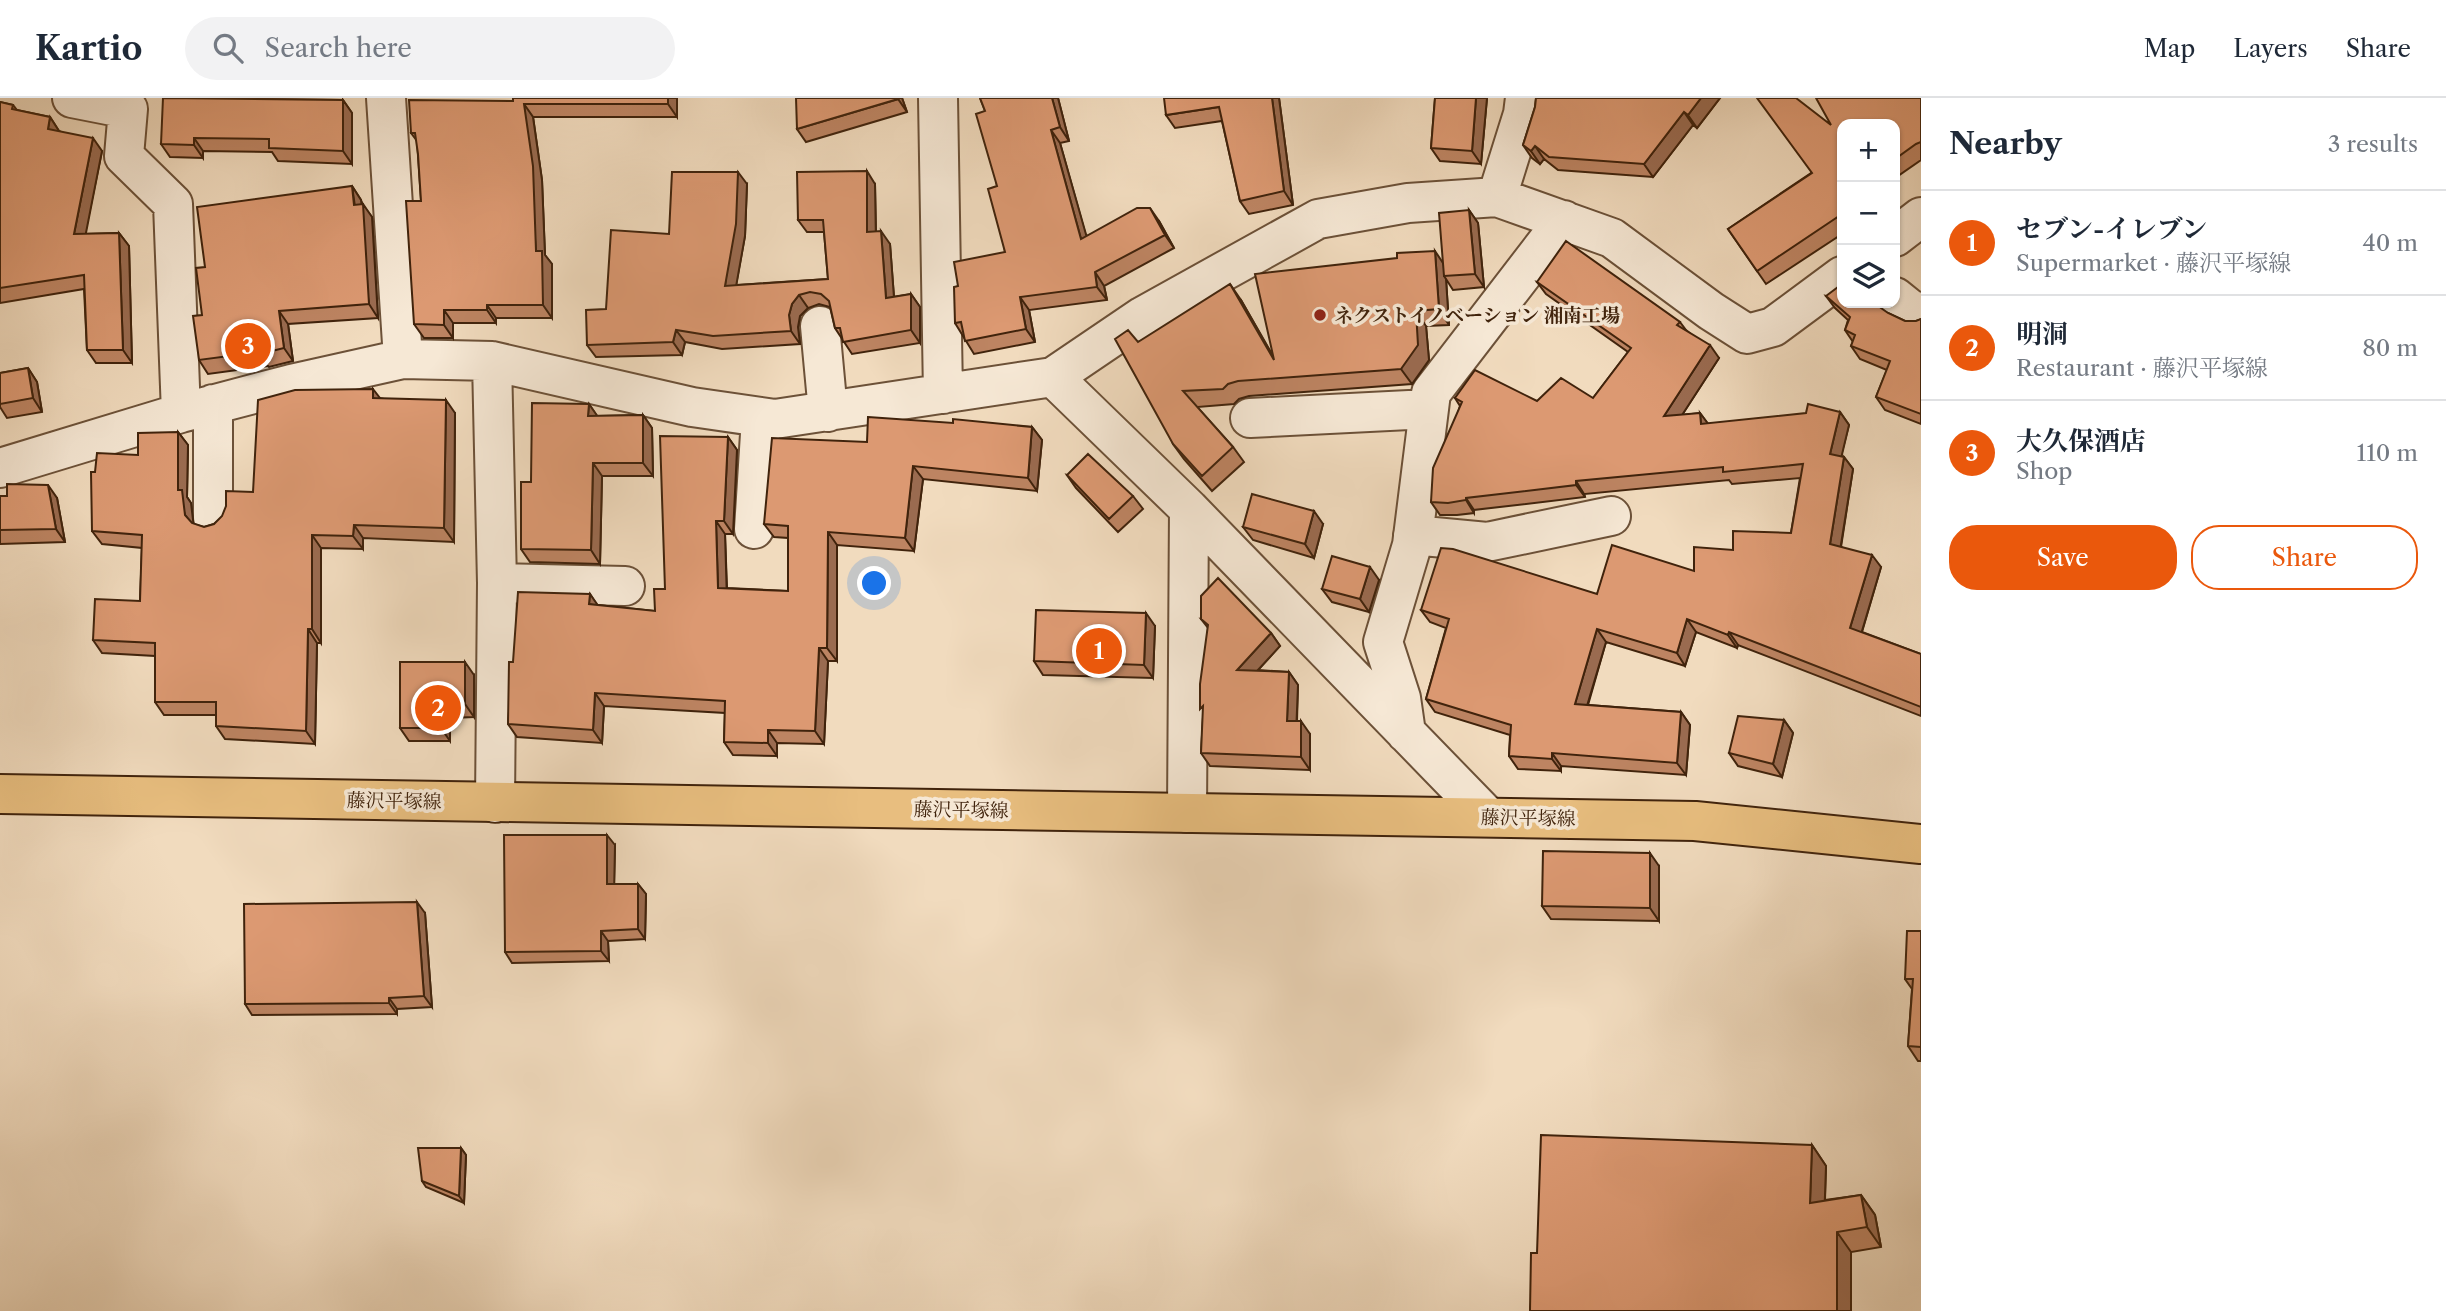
<!DOCTYPE html>
<html lang="en">
<head>
<meta charset="utf-8">
<style>
	body { margin:0; font-family:"Libre Caslon Text","Noto Serif JP",serif; background:#f2f2f3; color:#1f2937 }
	.controls { position:absolute; right:21px; top:21px; display:grid; overflow:hidden; border-radius:14px; box-shadow:0 2px 5px #0004 }
	.controls button { width:63px; height:63px; display:grid; place-items:center; padding:0; border:0; border-bottom:2px solid #e0e1e3; background:#fff; color:#1f2937; font:35px sans-serif }
	.you { position:absolute; left:875px; top:486px; width:24px; height:24px; margin:-18px; border:5px solid #fff; border-radius:50%; background:#1a73e8; box-shadow:0 0 0 10px #1a73e833 }
	.badge { display:grid; place-items:center; width:46px; height:46px; border-radius:50%; background:#ea580c; color:#fff; font-size:23px; font-weight:700 }
	.pin { position:absolute; translate:-50% -50%; border:4px solid #fff; box-shadow:0 2px 7px #0006 }
	.list { margin:0; padding:0; list-style:none }
	h2 { display:flex; justify-content:space-between; align-items:center; height:91px; margin:0; padding:0 28px; font-size:30px }
	h2 small { font-size:23px; font-weight:400; color:#747a83 }
	.list li { display:grid; grid-template-columns:46px 1fr auto; gap:21px; align-items:center; box-sizing:border-box; height:105px; padding:0 28px; border-top:2px solid #e0e1e3 }
	.list b { display:block; font-size:26px; white-space:nowrap }
	.list p { margin:0; font-size:23px; white-space:nowrap; color:#747a83 }
	.list em { font-size:23px; font-style:normal; color:#747a83 }
	.actions { display:flex; gap:14px; padding:21px 28px }
	.actions a { flex:1; padding:16px 0; border:2px solid #ea580c; border-radius:28px; text-align:center; font-size:24px; color:#ea580c }
	.actions .main { background:#ea580c; color:#fff }
	.icon { flex:none; width:38px; height:38px; fill:none; stroke:currentColor; stroke-width:2; stroke-linecap:round; stroke-linejoin:round }
	.map { position:relative; flex:none; width:1921px; height:1213px; overflow:hidden }
	header { display:flex; align-items:center; gap:42px; box-sizing:border-box; height:98px; padding:0 35px; background:#fff; border-bottom:2px solid #e0e1e3 }
	header strong { font-size:33px }
	nav { display:flex; gap:38px; margin-inline-start:auto; font-size:24px }
	.search { width:490px; height:63px; background:#f2f2f3; display:flex; align-items:center; gap:18px; box-sizing:border-box; padding:0 24px; border-radius:38px; color:#747a83; font-size:26px }
	main { display:flex }
	aside { flex:1; background:#fff }
	.map>svg:first-child { display:block }
	.lines { fill:none; stroke-linecap:round; stroke-linejoin:round }
	.minor-casing { stroke:#6c5138; stroke-width:42 }
	.major-casing { stroke:#40230c; stroke-width:42 }
	.minor { stroke:#f6e8d5; stroke-width:38 }
	.major { stroke:#e8be7f; stroke-width:38 }
	.wall { fill:#bd8462; stroke:#40230c; stroke-width:2 }
	.shaded-wall { fill:#9a6b50; stroke:#40230c; stroke-width:2 }
	.building { fill:#dc9972; stroke:#40230c; stroke-width:2 }
	.poi-dot { fill:#8f2418; stroke:#f6e8d5; stroke-width:2.5 }
	.labels { text-anchor:middle; dominant-baseline:central; stroke-width:7; stroke-linejoin:round; paint-order:stroke }
	.poi-label { font-size:19px; font-weight:bold; fill:#40230c; stroke:#f6e8d5; text-anchor:start }
	.street-label { font-size:19px; fill:#40230c; stroke:#f6e8d5 }
</style>
</head>
<body>
<header>
<strong>Kartio</strong>
<div class="search"><svg class="icon" aria-label="search" viewBox="0 0 24 24"><circle cx="10" cy="10" r="6"/><path d="M15 15l6 6"/></svg>Search here</div>
<nav><a>Map</a><a>Layers</a><a>Share</a></nav>
</header>
<main>
<div class="map">
<svg width="1921" height="1213" viewBox="0 0 1921 1213">
	<rect width="100%" height="100%" fill="#f1dbbe"/>
	<filter id="stains"><feTurbulence type="fractalNoise" baseFrequency=".00286" numOctaves="4"/><feColorMatrix values="0 0 0 0 .2 0 0 0 0 .09 0 0 0 0 .02 0 0 0 .5 -.17"/></filter>
	<radialGradient id="worn" r=".72"><stop offset=".6" stop-color="#630" stop-opacity="0"/><stop offset="1" stop-color="#630" stop-opacity=".3"/></radialGradient>
	<g class="lines">
		<defs>
			<path id="minor" d="M72,0L128,11L124,58L173,106L181,315
				M386,0L403,261
				M938,0L943,296
				M1497,99L1523,16L1525,0
				M1895,139L1921,119
				M1895,199L1910,211L1921,215
				M820,228L828,314
				M492,263L497,485L495,705
				M1053,279L1189,411L1488,719
				M1250,320L1429,311
				M0,370L181,315L291,286L403,261L492,263L692,309L775,321L1053,279L1143,218L1318,121L1408,105L1497,99L1612,140L1711,213L1747,236L1773,229L1842,178
				M213,420V306
				M754,431L761,320
				M1413,437L1487,444L1611,418
				M497,485L625,488
				M1406,635L1401,600L1383,544L1412,447L1431,295L1564,122
				M1187,715L1189,411"/>
			<path id="major" d="M0,696L1695,723L1921,746"/>
		</defs>
		<use href="#minor" class="minor-casing"/>
		<use href="#major" class="major-casing"/>
		<use href="#minor" class="minor"/>
		<use href="#major" class="major"/>
	</g>
	<path class="wall" d="M513,0H677V19H533L542,82L545,157L552,166V220H496V225H453V240H424L414,226L421,103L417,43L411,35L513,3Z
		M902,0L907,14L806,44L797,31Z
		M980,0H1058L1069,43L1060,45L1086,138L1159,123L1174,150L1104,188L1107,202L1029,212L1035,244L974,256L955,225L958,188L1005,154L997,88L985,13Z
		M1279,0L1293,107L1249,116L1240,103L1222,23L1175,30L1166,17Z
		M1435,0H1487L1481,66L1440,63L1431,50Z
		M1536,0H1720L1697,30L1693,27L1653,79L1558,72L1544,61L1540,66L1532,60L1523,47L1535,9Z
		M1921,0V62L1895,80V26H1842V136L1766,186L1728,131L1811,75L1831,27Z
		M254,1L343,2L352,15V66L278,63L272,54L203,53V60L170,59L161,46Z
		M0,4L13,7L17,12L50,19L59,33L102,53L85,136L119,135L129,148L132,265H96L87,252L84,191L0,205Z
		M747,86L745,138L736,187L828,181L824,134H807L798,122L875,86L876,133L890,146L894,199L911,196L920,209V245L852,256L835,230L830,209L819,206L808,210L800,218L798,229L800,246L722,251L685,244L682,257L596,259L587,247L669,136Z
		M352,88L361,102L362,106L372,119L378,220L288,226L293,263L269,269L268,268L208,276L199,262L205,169Z
		M1469,112L1478,125L1484,189L1453,192L1446,181L1449,227L1426,228L1429,262L1412,286L1249,298L1239,301L1234,306L1197,309L1233,349L1244,364L1212,393L1184,361L1173,346L1138,244L1241,202L1272,257L1443,165Z
		M1537,184L1680,224L1686,232L1719,260L1682,317L1700,315L1708,326L1840,314L1849,327L1841,358L1844,359L1853,371L1841,449L1881,469L1862,534L1921,556V618L1738,547L1737,550L1696,534L1685,568L1606,544L1588,607L1681,614L1690,627L1686,677L1561,668V673L1518,671L1509,658L1510,637L1435,614L1426,601L1446,530L1430,524L1421,512L1597,496L1694,473L1733,452L1791,435L1800,380L1732,386L1729,382L1584,396L1585,399L1474,412V415L1457,417H1440L1431,404L1460,308L1455,300L1537,303L1593,300L1628,254L1546,196Z
		M1826,198L1888,215L1905,223H1916L1921,221V326L1885,312L1876,299L1887,272L1860,261L1851,248L1853,244L1845,232L1848,222L1835,210Z
		M28,270L37,284L42,314L7,320L0,309V275Z
		M379,300L455,315L454,444L363,440V451L321,450V545H317L315,646L225,641L216,628V617H164L155,604V558L102,555L93,542L140,503L142,450L102,446L92,433L95,374L138,357L178,334L188,347L187,399L191,405L193,426L204,429L214,426L253,394Z
		M589,306L597,318L643,317L652,330L653,378H602L600,466L530,464L521,451L531,384Z
		M953,325L1032,329L1042,342L1037,393L923,381L914,453L837,447V563H828L824,646L777,645V658L733,657L724,644L725,615L604,608L602,645L517,639L508,626L513,564L590,496L597,507L655,513L665,491L728,339L737,352L733,436H725L727,490L788,493V440L774,439L764,426L867,344Z
		M1067,377L1133,398L1143,411L1118,434L1076,390Z
		M0,398L57,400L65,444L0,446Z
		M1323,426L1314,460L1253,442L1243,429Z
		M1379,482L1369,514L1332,504L1322,491Z
		M1201,521L1271,535L1280,548L1258,572L1289,574L1298,587L1297,623L1310,636V672L1210,668L1201,655L1208,530Z
		M1155,528L1153,580L1043,577L1034,563Z
		M474,577V619L450,620V643H409L400,630Z
		M1784,622L1793,635L1782,679L1738,668L1729,655Z
		M615,747L614,786H638L646,796L645,841L608,843L609,863L512,865L505,854Z
		M1659,768V823L1551,821L1542,808Z
		M425,815L432,909L397,911V916L252,917L245,906Z
		M1921,833V963H1918L1908,948L1912,891L1905,881Z
		M1812,1047L1826,1068L1825,1102L1861,1097L1875,1117L1881,1149L1851,1154V1213H1530L1537,1155Z
		M461,1050L466,1057L464,1105L426,1089L422,1083Z"/>
	<path class="shaded-wall" d="M668,0H677V19L668,6Z
		M897,0H902L907,14L898,1Z
		M1052,0H1058L1069,43L1060,29Z
		M1272,0H1279L1293,107L1284,93Z
		M1476,0H1487L1481,66L1472,53Z
		M1701,0H1720L1697,30L1688,17Z
		M343,2L352,15V66L343,53Z
		M524,6L533,19L542,82L545,157L552,166V220L543,207L536,153Z
		M1684,14L1693,27L1653,79L1644,66Z
		M50,19L59,33L57,44L48,31Z
		M1051,32L1060,45L1091,154L1081,141Z
		M93,40L102,53L83,150L74,136Z
		M194,40L203,53V60L194,47Z
		M1535,48L1544,61L1540,66L1531,53Z
		M867,73L875,86L876,147L867,134Z
		M738,74L747,86L745,138L734,200L725,188Z
		M352,88L361,102L363,119V106L372,119L378,220L369,206Z
		M1150,110L1159,123L1174,150L1165,137Z
		M1469,112L1478,125L1484,189L1475,176Z
		M881,133L890,146L895,213L886,200Z
		M119,135L129,148L132,265L123,252Z
		M1435,153L1445,168L1444,178L1446,181L1449,227L1439,211Z
		M1095,174L1104,188L1107,202L1097,189Z
		M1230,186L1241,202L1284,277L1274,262Z
		M911,196L920,209V245L911,232Z
		M799,197L808,210L800,218L798,229L800,246L791,233L789,217L792,206Z
		M1020,199L1029,212L1035,244L1026,231Z
		M487,207L496,220V225L487,212Z
		M444,212L453,225V240L444,227Z
		M279,213L288,226L293,263L284,250Z
		M1416,213L1426,228L1429,262L1412,286L1401,271Z
		M676,232L685,244L682,257L673,244Z
		M1710,247L1719,260L1673,331L1664,318Z
		M28,270L37,284L42,314L33,300Z
		M373,291L383,304L373,300Z
		M446,302L455,315L454,444L444,430Z
		M589,306L598,319L588,318Z
		M1840,314L1849,327L1839,369L1830,356Z
		M1700,315L1709,327L1701,326Z
		M643,317L652,330L653,378L643,365Z
		M1032,329L1042,342L1037,393L1028,380Z
		M178,334L188,347L187,399L191,405L194,430L185,417L178,392Z
		M728,339L737,352L733,436L724,423Z
		M1844,359L1853,371L1839,459L1830,446Z
		M593,365L602,378L600,466L591,452Z
		M913,368L923,381L914,453L905,440Z
		M1576,383L1584,396L1585,399L1576,387Z
		M48,387L57,400L65,444L56,431Z
		M1466,400L1474,412V415L1466,402Z
		M1314,413L1323,426L1314,460L1305,446Z
		M716,423L725,436L727,503L718,490Z
		M354,427L363,440V451L353,438Z
		M828,434L837,447V563L827,550Z
		M312,437L321,450V545L312,531Z
		M1872,457L1881,469L1859,543L1850,530Z
		M1370,469L1379,482L1369,514L1360,501Z
		M590,496L599,509L589,506Z
		M1146,515L1155,528L1153,580L1144,567Z
		M1687,521L1696,534L1685,568L1677,555Z
		M308,531L317,545L315,646L306,633Z
		M1597,531L1606,544L1584,618L1575,606Z
		M1729,534L1738,547L1737,550L1728,537Z
		M1271,535L1280,548L1246,585L1237,572Z
		M819,550L828,563L824,646L815,633Z
		M465,564L474,577V619L465,606Z
		M1289,574L1298,587L1296,637L1287,623Z
		M595,595L604,608L602,645L593,632Z
		M441,607L450,620V643L441,630Z
		M1681,614L1690,627L1686,677L1677,665Z
		M1784,622L1793,635L1782,679L1773,666Z
		M1301,623L1310,636V672L1301,659Z
		M768,632L777,645V658L768,645Z
		M1552,655L1561,668V673L1552,661Z
		M607,737L615,747L614,797L607,786Z
		M1650,755L1659,768V823L1650,810Z
		M638,786L646,796L645,841L638,831Z
		M417,804L425,815L432,909L424,898Z
		M601,833L608,843L609,863L601,853Z
		M389,900L397,911V916L389,905Z
		M1812,1047L1826,1068L1824,1125L1810,1105Z
		M461,1050L466,1057L464,1105L459,1098Z
		M1861,1097L1875,1117L1881,1149L1867,1129Z
		M1837,1134L1851,1154V1213H1837Z"/>
	<path class="building" d="M163,0L343,2V53L269,50V41L194,40V47L161,46Z
		M513,0H668V6H524L533,68L536,153H542L543,207H487V212H444V227L414,226L406,103H421L418,56L415,35H411L409,2L513,3Z
		M796,0H897L898,1L797,31Z
		M980,0H1052L1060,29L1051,32L1081,141L1137,110H1150L1165,137L1095,174L1097,189L1020,199L1026,231L965,243L961,224L955,225L954,189L958,188L954,164L1005,154L988,91L997,88L976,16L985,13Z
		M1164,0H1272L1284,93L1240,103L1219,9L1166,17Z
		M1435,0H1476L1472,53L1431,50Z
		M1536,0H1701L1688,17L1684,14L1644,66L1549,59L1535,48L1531,53L1523,47L1535,9Z
		M1757,0H1796L1831,27L1816,0H1921V44L1916,46L1895,61V26H1842V116L1757,173L1728,131L1812,75Z
		M0,4L13,7L12,11L50,19L48,31L93,40L74,136L119,135L123,252H87L84,177L0,190Z
		M867,73V134L881,133L886,200L911,196V232L843,244L840,230H835L829,203L821,196L810,194L799,197L792,206L789,217L791,233L713,238L676,232L673,244L587,247L586,212L606,211L611,132L669,136L672,74H738L736,126L725,188L828,181L823,122H798L797,74Z
		M352,88L354,107L363,106L369,206L279,213L284,250L260,256V254L199,262L193,218L202,217L196,170L205,169L197,109Z
		M1469,112L1475,176L1444,178L1439,115Z
		M1566,143L1680,224L1677,227L1710,247L1664,318L1700,315L1701,326L1806,315L1808,306L1840,314L1830,356L1844,359L1830,446L1872,457L1850,530L1921,556V609L1729,534L1728,537L1687,521L1677,555L1597,531L1575,606L1681,614L1677,665L1552,655V661L1509,658L1511,627L1426,601L1449,521L1421,512L1441,450L1453,451L1597,496L1612,447L1694,473V449L1733,452V433L1791,435L1803,366L1723,374V369L1576,383V387L1466,400V402L1448,405L1431,404L1433,370L1462,304L1455,300L1475,272L1537,303L1561,280L1593,300L1631,250L1537,184Z
		M1435,153L1439,211L1416,213L1418,247L1401,271L1238,283L1228,286L1223,291L1183,293L1233,349L1202,378L1173,346L1115,241L1128,232L1138,244L1230,186L1274,262L1255,176L1397,160V155Z
		M1842,186V205H1874L1888,215L1905,223H1916L1921,221V316L1876,299L1890,263L1851,248L1855,237L1845,232L1850,219L1826,198Z
		M28,270L33,300L0,306V275Z
		M373,291V300L446,302L444,430L354,427L353,438L312,437V531H308L306,633L216,628V604H155V545L93,542L95,501L140,503L142,437L92,433L91,374H95L97,355L138,357V335L178,334V392H182L185,417L192,425L204,429L214,426L222,418L226,408V393L253,394L258,302L295,292Z
		M532,305L589,306L588,318L643,317V365H593L591,452L521,451V384H531Z
		M868,319L953,325V321L1032,329L1028,380L913,368L905,440L828,434L827,550H819L815,633L768,632V645L724,644L725,603L595,595L593,632L508,626L509,564H513L518,494L590,496L589,506L655,513L654,491H665L660,338L728,339L724,423H716L718,490L788,493V428L764,426L772,340L867,344Z
		M1088,356L1133,398L1109,421L1067,377Z
		M7,386L48,387L56,431L0,432V398H7Z
		M1252,396L1314,413L1305,446L1243,429Z
		M1332,458L1370,469L1360,501L1322,491Z
		M1218,480L1271,535L1237,572L1289,574L1287,623H1301V659L1201,655L1203,608L1200,611V586L1208,527L1201,521V498Z
		M1036,512L1146,515L1144,567L1034,563Z
		M400,564H465V606L441,607V630H400Z
		M1738,618L1784,622L1773,666L1729,655Z
		M504,737H607V786H638V831L601,833V853L505,854Z
		M1543,753L1650,755V810L1542,808Z
		M417,804L424,898L389,900V905L245,906L244,806Z
		M1907,833H1921V949L1908,948L1913,881H1905Z
		M1541,1037L1812,1047L1810,1105L1861,1097L1867,1129L1837,1134V1213H1530L1531,1155H1537Z
		M418,1050H461L459,1098L422,1083Z"/>
	<circle class="poi-dot" cx="1320" cy="217" r="7"/>
	<g class="labels">
		<g class="poi-label">
			<text x="1334" y="217">ネクストイノベーション 湘南工場</text>
		</g>
		<g class="street-label">
			<text transform="translate(394 703) rotate(1)">藤沢平塚線</text>
			<text transform="translate(961 712) rotate(1)">藤沢平塚線</text>
			<text transform="translate(1528 720) rotate(1)">藤沢平塚線</text>
		</g>
	</g>
	<rect width="100%" height="100%" filter="url(#stains)"/>
	<rect width="100%" height="100%" fill="url(#worn)"/>
</svg>
<div class="controls">
<button>+</button>
<button>−</button>
<button><svg class="icon" aria-label="layers" viewBox="0 0 24 24"><path d="M12 4l9 5-9 5-9-5zM3 14l9 5 9-5"/></svg></button>
</div>
<div class="you"></div>
<div class="pin badge" style="left:1099px;top:553px">1</div>
<div class="pin badge" style="left:438px;top:610px">2</div>
<div class="pin badge" style="left:248px;top:248px">3</div>
</div>
<aside>
<h2>Nearby<small>3 results</small></h2>
<ul class="list">
<li><span class="badge">1</span><div><b>セブン-イレブン</b><p>Supermarket · 藤沢平塚線</p></div><em>40 m</em></li>
<li><span class="badge">2</span><div><b>明洞</b><p>Restaurant · 藤沢平塚線</p></div><em>80 m</em></li>
<li><span class="badge">3</span><div><b>大久保酒店</b><p>Shop</p></div><em>110 m</em></li>
</ul>
<div class="actions"><a class="main">Save</a><a>Share</a></div>
</aside>
</main>
</body>
</html>
